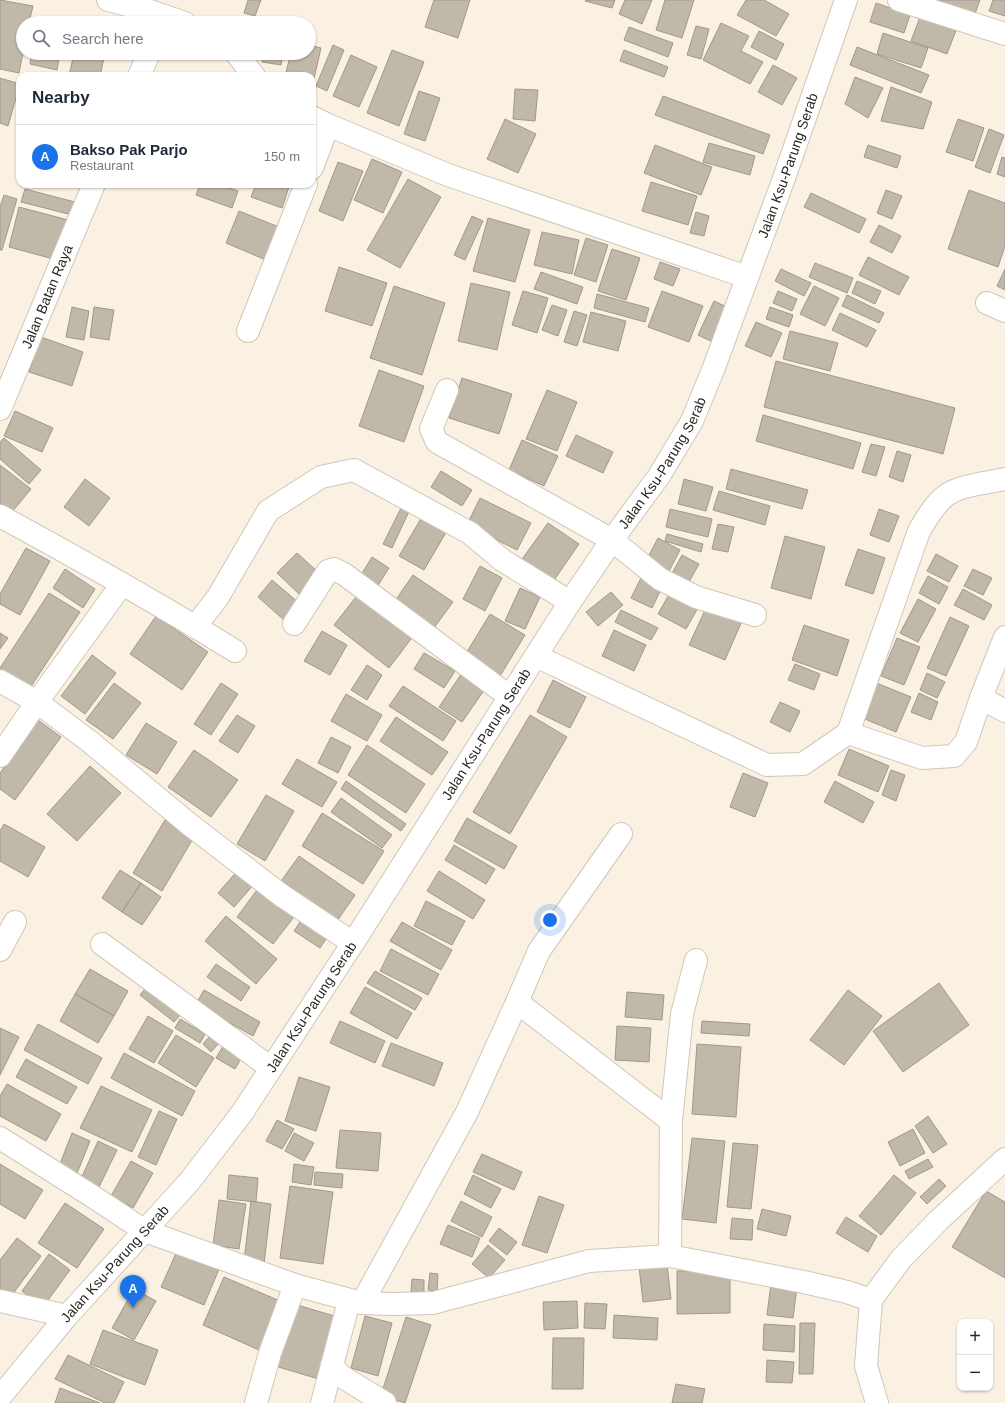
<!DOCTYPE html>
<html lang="en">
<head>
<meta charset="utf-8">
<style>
	body { margin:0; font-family:Arial,sans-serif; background:#f6f6f7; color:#1f2937 }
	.controls { position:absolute; right:12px; bottom:12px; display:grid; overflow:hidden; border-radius:8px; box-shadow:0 1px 3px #0004 }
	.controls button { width:36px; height:36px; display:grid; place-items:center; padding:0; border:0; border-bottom:1px solid #e0e1e3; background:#fff; color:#1f2937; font:20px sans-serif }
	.you { position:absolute; left:550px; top:920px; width:14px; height:14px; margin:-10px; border:3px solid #fff; border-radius:50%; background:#1a73e8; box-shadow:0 0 0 6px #1a73e833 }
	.badge { display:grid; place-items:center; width:26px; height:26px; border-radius:50%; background:#1a73e8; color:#fff; font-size:13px; font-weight:700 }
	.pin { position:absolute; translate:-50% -33px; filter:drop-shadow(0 1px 2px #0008) }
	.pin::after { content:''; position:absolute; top:21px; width:14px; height:12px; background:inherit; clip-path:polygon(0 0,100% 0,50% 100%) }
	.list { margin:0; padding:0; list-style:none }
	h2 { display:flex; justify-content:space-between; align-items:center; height:52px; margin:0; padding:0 16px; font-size:17px }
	h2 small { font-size:13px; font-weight:400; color:#747a83 }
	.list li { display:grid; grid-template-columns:26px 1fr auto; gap:12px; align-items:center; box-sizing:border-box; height:64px; padding:0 16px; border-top:1px solid #e0e1e3 }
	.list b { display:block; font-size:15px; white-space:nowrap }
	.list p { margin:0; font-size:13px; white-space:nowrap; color:#747a83 }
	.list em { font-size:13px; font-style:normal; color:#747a83 }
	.icon { flex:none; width:22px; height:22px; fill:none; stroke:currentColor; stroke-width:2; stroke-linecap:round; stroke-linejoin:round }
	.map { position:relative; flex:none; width:1005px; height:1403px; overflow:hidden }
	.search { position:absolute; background:#fff; box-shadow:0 1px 3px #0004; left:16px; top:16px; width:300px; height:44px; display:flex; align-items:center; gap:10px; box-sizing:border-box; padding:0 14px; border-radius:22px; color:#747a83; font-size:15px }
	.panel { position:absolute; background:#fff; box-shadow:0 1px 3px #0004; left:16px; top:72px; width:300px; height:116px; border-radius:12px }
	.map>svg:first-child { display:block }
	.building { fill:#c0b9aa; stroke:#a0988a }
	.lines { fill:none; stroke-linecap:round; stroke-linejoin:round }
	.minor-casing { stroke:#cfc7b8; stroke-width:24 }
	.minor { stroke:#fff; stroke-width:22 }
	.labels { text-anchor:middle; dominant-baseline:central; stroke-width:3.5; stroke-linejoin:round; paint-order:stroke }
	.street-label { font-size:14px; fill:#2a2721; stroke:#faf1e2 }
</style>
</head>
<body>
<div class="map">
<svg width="1005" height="1403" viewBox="0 0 1005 1403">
	<rect width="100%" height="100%" fill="#faf1e2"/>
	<path class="building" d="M0,0L33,6L29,23H23V53L19,73L0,69Z
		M248,0H261L255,16L244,13Z
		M434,0H470L458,38L425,27Z
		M586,0H615L612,8L585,1Z
		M625,0H652L642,24L619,14Z
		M665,0H694L682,38L656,30Z
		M746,0H764L789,14L776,36L737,15Z
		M924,0H980L973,19Z
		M993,0H1005V16L989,11Z
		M876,3L910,15L904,33L870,22Z
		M922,12L958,25L947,54L911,41Z
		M40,17L67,23H39Z
		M721,23L749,36L741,51L763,62L750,84L703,60Z
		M696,26L709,29L701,59L687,55Z
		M629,27L673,43L668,57L624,40Z
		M759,31L784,44L776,60L751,47Z
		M883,33L928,48L921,68L877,54Z
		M309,45L321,48L313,83L312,76H285L291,53H309Z
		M333,45L344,50L327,91L316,86Z
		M857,47L929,75L921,93L850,65Z
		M392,50L424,62L399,126L367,113Z
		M624,50L668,67L664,77L620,61Z
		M32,53H60L57,70L30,64Z
		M74,53H105L100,76H69Z
		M245,53H258L257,56L245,54Z
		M263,53H283L281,65L262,62Z
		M351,55L377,67L359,107L333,96Z
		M773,65L797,78L782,105L758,92Z
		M153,72L162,76H151Z
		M855,77L883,88L868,118L845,104Z
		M0,78L20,84L8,126L0,123Z
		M891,87L932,102L923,129L881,121Z
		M515,89L538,90L535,121L513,119Z
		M419,91L440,98L425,141L404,134Z
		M663,96L770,135L763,154L655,115Z
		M505,119L536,134L518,173L487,159Z
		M958,119L984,128L973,161L946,152Z
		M989,129L1004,135L990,173L975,167Z
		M709,143L755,156L750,175L703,162Z
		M655,145L712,167L701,195L644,173Z
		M868,145L901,156L897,168L864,157Z
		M1002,157L1005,158V177L997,174Z
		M372,159L402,172L383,213L354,200Z
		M338,162L363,171L343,221L319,211Z
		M408,179L441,197L400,268L367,250Z
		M651,182L697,196L688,225L642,211Z
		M200,184H218L238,191L232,208L196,195Z
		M237,184H249L248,187Z
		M256,184H290L282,208L251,197Z
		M25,189L75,202L72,215L21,202Z
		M886,190L902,196L892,219L877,213Z
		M969,190L1005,203V246L998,267L948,249Z
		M811,193L866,219L859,233L804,207Z
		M4,195L17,199L2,250H0V207Z
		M19,207L68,220L57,260L9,247Z
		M239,211L279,227L266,260L226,243Z
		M696,212L709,216L704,236L690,233Z
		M472,216L483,221L465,260L454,255Z
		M488,218L530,230L515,282L473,271Z
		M879,225L901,236L892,253L870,242Z
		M542,232L579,240L572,274L534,265Z
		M586,238L608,245L596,282L574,275Z
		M612,249L640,258L626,300L598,291Z
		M868,257L909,277L899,295L859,275Z
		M660,262L680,269L673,286L654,279Z
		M815,263L853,278L847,293L809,277Z
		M339,267L387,283L372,326L325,311Z
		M781,269L811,283L804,296L775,281Z
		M1005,269V290L997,286Z
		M541,272L583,287L577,304L534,289Z
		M857,281L881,291L875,304L852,293Z
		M471,283L510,292L497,350L458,341Z
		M394,286L445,303L422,375L370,358Z
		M814,286L839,298L825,326L800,314Z
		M523,291L548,298L537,333L512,325Z
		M662,291L703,306L689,342L648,327Z
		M778,291L797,299L792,311L773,303Z
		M597,294L649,308L645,322L594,308Z
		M847,295L884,313L879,323L842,306Z
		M714,301L729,308L713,342L698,335Z
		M552,305L567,310L558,336L542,330Z
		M72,307L89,311L84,340L66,337Z
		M94,307L114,310L109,340L90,337Z
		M770,307L793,315L789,327L766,319Z
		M574,311L587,315L577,346L564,342Z
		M591,312L626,321L618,351L583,342Z
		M840,313L876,330L867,347L832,330Z
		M756,322L782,333L771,357L745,346Z
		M790,331L838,343L830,371L783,359Z
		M41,337L83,352L72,386L29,372Z
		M776,361L955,408L943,454L764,407Z
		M379,370L424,386L404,442L359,426Z
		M462,378L512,394L499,434L449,418Z
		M547,390L577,402L557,451L526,439Z
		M15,411L53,428L42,452L4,436Z
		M763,415L861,443L853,469L756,441Z
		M576,435L613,452L603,473L566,456Z
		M4,438L41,470L29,484L0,459V442Z
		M522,440L558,456L544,486L509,470Z
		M871,444L885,447L876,476L862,472Z
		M897,451L911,455L903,482L889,477Z
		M0,465L31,489L7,518L0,512Z
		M731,469L808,490L802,509L726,489Z
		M441,471L472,490L462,506L431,487Z
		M85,479L110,498L89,526L64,507Z
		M684,479L713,487L706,511L678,504Z
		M719,491L770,506L765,525L713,510Z
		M480,498L531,523L517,550L467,525Z
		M404,502L412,505L392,548L383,544Z
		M670,509L712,519L708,537L666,527Z
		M879,509L899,516L889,542L870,535Z
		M423,515L448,529L424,570L399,556Z
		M548,523L579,544L552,583L520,562Z
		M718,524L734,527L728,552L712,549Z
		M667,534L703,544L701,552L665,541Z
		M785,536L825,547L811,599L771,588Z
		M658,538L680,550L667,575L645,563Z
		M26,548L50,561L20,615L0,604V594Z
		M858,549L885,558L873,594L845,585Z
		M297,553L319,573L299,594L277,573Z
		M936,554L958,566L949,582L927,571Z
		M682,555L699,564L685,589L668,581Z
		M372,557L389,568L375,590L358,580Z
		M480,566L502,578L485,611L463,599Z
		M65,569L95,589L83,608L53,588Z
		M973,569L992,578L983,595L964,586Z
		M643,574L663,585L652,608L631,598Z
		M413,575L453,602L431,632L392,605Z
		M928,576L948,587L939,604L919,593Z
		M272,580L299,603L284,620L258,597Z
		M520,588L540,597L525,629L505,621Z
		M963,589L992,605L984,620L954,605Z
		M671,591L699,606L686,629L658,614Z
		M611,592L623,605L598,626L586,612Z
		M49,593L80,612L28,691L0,673V668Z
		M359,593L414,635L389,668L334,625Z
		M918,599L936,609L918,642L900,633Z
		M706,608L741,623L725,660L689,645Z
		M621,610L658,628L651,640L615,622Z
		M490,614L525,635L497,681L462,660Z
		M156,616L208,652L182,690L130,654Z
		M950,617L969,626L946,676L927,668Z
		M804,625L849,640L837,676L792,660Z
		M614,630L646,645L634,671L602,656Z
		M322,631L347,645L330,675L304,661Z
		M0,633L8,638L0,649Z
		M897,638L920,647L904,685L881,676Z
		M424,653L455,671L444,688L414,669Z
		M92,655L116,673L85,714L61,696Z
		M795,664L820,674L814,690L788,680Z
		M367,665L382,675L367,700L351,690Z
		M462,673L485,689L462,722L439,707Z
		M927,673L945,682L937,698L920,690Z
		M553,680L586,697L570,728L537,712Z
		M874,682L911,697L896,732L860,717Z
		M114,683L141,703L113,739L86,720Z
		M221,683L238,694L211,735L194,724Z
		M403,686L456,721L443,741L389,706Z
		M919,693L938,702L931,720L911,712Z
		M346,694L382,715L367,741L331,721Z
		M780,702L800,711L790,732L770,722Z
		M237,715L255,726L238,753L219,741Z
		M530,715L567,737L510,834L473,812Z
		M396,717L448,752L432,775L380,741Z
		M38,720L61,737L15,800L0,789V773Z
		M146,723L177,742L157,774L126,755Z
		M331,737L351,747L338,773L318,763Z
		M367,745L425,784L406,813L348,775Z
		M849,749L889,766L878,792L838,775Z
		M194,750L238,780L211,817L168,787Z
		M297,759L337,782L322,807L282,784Z
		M90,766L121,793L77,841L47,814Z
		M891,770L905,775L896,801L882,795Z
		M743,773L768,783L755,817L730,807Z
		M346,781L406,824L401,831L341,789Z
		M835,781L874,802L863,823L824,802Z
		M266,795L294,811L265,861L237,844Z
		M341,798L392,835L382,848L331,812Z
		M322,813L384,851L363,884L302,846Z
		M467,818L517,846L504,869L454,841Z
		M165,820L194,837L162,891L133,873Z
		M4,824L45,847L28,877L0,861V831Z
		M454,845L495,869L486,884L445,860Z
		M299,856L355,895L335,924L279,884Z
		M239,869L255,883L234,907L218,893Z
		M120,870L141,883L122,912L102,898Z
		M439,871L485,900L473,919L427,891Z
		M141,883L161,897L142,925L122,912Z
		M260,886L297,913L273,944L237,917Z
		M426,901L465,921L452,945L414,926Z
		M226,916L277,959L256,984L205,941Z
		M302,919L328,936L320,948L294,931Z
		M402,922L452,950L441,970L390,941Z
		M391,949L439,974L428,995L380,971Z
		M216,964L250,987L241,1001L207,977Z
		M90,969L128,991L114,1016L75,994Z
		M375,971L422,998L415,1010L367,983Z
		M939,983L969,1025L903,1072L873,1031Z
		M149,984L184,1011L174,1022L140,995Z
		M365,987L412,1013L397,1039L350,1013Z
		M204,990L260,1022L253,1036L196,1004Z
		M848,990L882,1016L844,1065L810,1040Z
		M627,992L664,995L662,1020L625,1017Z
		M75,994L114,1016L98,1043L60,1021Z
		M148,1016L173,1031L154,1063L129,1049Z
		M180,1019L205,1034L200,1043L175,1028Z
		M340,1021L385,1041L375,1063L330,1043Z
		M702,1021L750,1024L749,1036L701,1033Z
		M38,1024L102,1058L88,1084L24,1050Z
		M617,1026L651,1028L649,1062L615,1060Z
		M0,1028L19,1037L0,1075Z
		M176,1035L214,1058L196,1087L158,1063Z
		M210,1036L219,1043L211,1052L203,1044Z
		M391,1043L443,1063L434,1086L382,1066Z
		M697,1044L741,1047L736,1117L692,1114Z
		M223,1046L242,1057L235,1069L216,1058Z
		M124,1053L195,1091L182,1116L111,1078Z
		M26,1059L77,1087L67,1104L16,1077Z
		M299,1077L330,1087L316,1131L285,1121Z
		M7,1084L61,1114L46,1141L0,1116V1096Z
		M101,1086L152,1110L132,1152L80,1128Z
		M159,1111L177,1119L156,1165L138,1157Z
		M928,1116L947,1144L933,1153L915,1126Z
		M277,1120L294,1129L282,1149L266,1141Z
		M913,1129L925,1153L900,1166L888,1142Z
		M340,1130L381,1133L378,1171L336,1168Z
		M72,1133L90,1141L76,1176L58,1169Z
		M294,1133L314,1143L304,1161L285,1151Z
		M692,1138L725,1141L716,1223L682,1219Z
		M98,1141L117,1150L99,1187L81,1179Z
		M733,1143L758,1145L751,1209L727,1207Z
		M482,1154L522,1172L514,1190L473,1172Z
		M928,1159L933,1167L909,1179L905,1171Z
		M131,1161L153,1173L133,1208L111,1196Z
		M0,1164L43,1190L25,1219L0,1204Z
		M294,1164L314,1167L311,1185L292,1182Z
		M315,1172L343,1174L342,1188L314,1185Z
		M229,1175L258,1178L256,1202L227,1199Z
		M473,1175L501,1189L491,1208L464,1194Z
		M894,1175L916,1193L881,1235L859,1216Z
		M939,1179L946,1186L927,1204L920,1197Z
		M290,1186L333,1192L323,1264L280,1258Z
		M986,1191L1005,1202V1278L952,1247Z
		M539,1196L564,1205L547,1253L522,1245Z
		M219,1200L246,1204L239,1249L213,1245Z
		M251,1201L271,1204L264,1264L244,1261Z
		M461,1201L492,1217L482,1237L451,1221Z
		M65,1203L104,1229L77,1268L38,1243Z
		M762,1209L791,1216L786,1236L757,1229Z
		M846,1217L877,1236L868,1252L836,1233Z
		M732,1218L753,1220L752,1240L730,1239Z
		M448,1225L480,1238L472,1257L440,1244Z
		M499,1228L517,1242L507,1255L489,1241Z
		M17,1238L41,1256L9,1299L0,1292V1260Z
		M488,1245L505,1260L489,1278L472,1264Z
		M177,1251L219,1269L204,1305L161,1287Z
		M49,1254L70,1270L43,1307L22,1291Z
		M667,1264L671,1299L643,1302L639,1267Z
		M730,1270V1313L677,1314V1271Z
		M430,1273L438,1274L437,1291L428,1290Z
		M224,1277L280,1301L259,1350L203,1325Z
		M412,1279L424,1280V1292H411Z
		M771,1283L797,1287L793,1318L767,1315Z
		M134,1289L156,1301L134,1340L112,1328Z
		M577,1301L578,1328L544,1330L543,1302Z
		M585,1303L607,1304L605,1329L584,1328Z
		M294,1304L341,1318L322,1380L275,1366Z
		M614,1315L658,1318L657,1340L613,1338Z
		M365,1316L392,1323L378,1376L351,1368Z
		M406,1317L431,1325L405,1403L381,1395Z
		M800,1323H815L813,1374H799Z
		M764,1324L795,1326L794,1352L763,1350Z
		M103,1330L158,1350L145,1385L90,1364Z
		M553,1338H584L583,1389H552Z
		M68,1355L124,1382L114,1403H105L55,1379Z
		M767,1360L794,1362L792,1383L766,1382Z
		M676,1384L705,1389L702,1403H672Z
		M60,1388L100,1403H55Z"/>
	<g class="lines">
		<defs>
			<g id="minor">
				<path d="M108,0L147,10L185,23"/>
				<path d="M899,0L1005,34"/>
				<path d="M236,53L254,76"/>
				<path d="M139,76L149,53"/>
				<path d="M312,117L328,125L448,175L747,277"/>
				<path d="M312,168L328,125"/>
				<path d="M987,303L1005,311"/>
				<path d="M248,331L306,184"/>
				<path d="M447,390L431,429L437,442L612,540L660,579L696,597L755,615"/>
				<path id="s1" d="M0,409L94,184"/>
				<path d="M0,516C79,559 158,603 235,651"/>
				<path d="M294,624L328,571L334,569L344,574L510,697"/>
				<path d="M195,627L218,597L268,511L321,477L354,470L470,533L502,560L570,602"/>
				<path d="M536,656L767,765L803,764L848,733L922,758L954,756L966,742L981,698L1005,637"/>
				<path d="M0,681L37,702L89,741L189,824L281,895L353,943"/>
				<path d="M981,698L1005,711"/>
				<path d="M848,733L919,531C926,519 933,507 943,498C956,485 988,483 1005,479"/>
				<path d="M0,756L37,702L122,584"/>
				<path d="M102,944L271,1068"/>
				<path d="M0,950L15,922"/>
				<path d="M517,1002L671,1121"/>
				<path d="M0,1138L92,1196L145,1231L295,1285L362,1303L393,1304L433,1303L589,1261L670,1256L804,1282L847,1292L871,1300"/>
				<path d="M670,1256L671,1121L682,1014L696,960"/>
				<path d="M0,1301L67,1316"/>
				<path d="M362,1303L467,1112L517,1002L539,951L621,834"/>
				<path d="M332,1365L341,1376L385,1403"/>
				<path id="s2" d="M0,1397L67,1316L189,1182L242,1113L353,943L570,602L612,540L659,476L692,421L713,370L783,181L846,0"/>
				<path d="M256,1403L270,1353L295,1285"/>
				<path d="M322,1403L349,1301"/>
				<path d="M877,1403L866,1366L871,1300L901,1259L939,1220L1005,1159"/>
			</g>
		</defs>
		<use href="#minor" class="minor-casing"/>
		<use href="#minor" class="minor"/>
	</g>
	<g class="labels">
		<g class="street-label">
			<text stroke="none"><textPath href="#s2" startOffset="1472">Jalan Ksu-Parung Serab</textPath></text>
			<text stroke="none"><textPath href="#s1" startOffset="122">Jalan Batan Raya</textPath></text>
			<text stroke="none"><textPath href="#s2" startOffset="1148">Jalan Ksu-Parung Serab</textPath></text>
			<text stroke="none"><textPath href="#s2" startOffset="824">Jalan Ksu-Parung Serab</textPath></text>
			<text stroke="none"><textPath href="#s2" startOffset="500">Jalan Ksu-Parung Serab</textPath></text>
			<text stroke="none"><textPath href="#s2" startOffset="176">Jalan Ksu-Parung Serab</textPath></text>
		</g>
	</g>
</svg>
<div class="controls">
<button>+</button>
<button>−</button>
</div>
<div class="you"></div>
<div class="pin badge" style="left:133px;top:1308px">A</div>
<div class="search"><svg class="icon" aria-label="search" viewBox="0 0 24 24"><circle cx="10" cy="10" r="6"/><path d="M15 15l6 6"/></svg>Search here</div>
<section class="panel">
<h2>Nearby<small></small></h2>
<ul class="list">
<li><span class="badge">A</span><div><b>Bakso Pak Parjo</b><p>Restaurant</p></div><em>150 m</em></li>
</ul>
</section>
</div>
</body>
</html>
